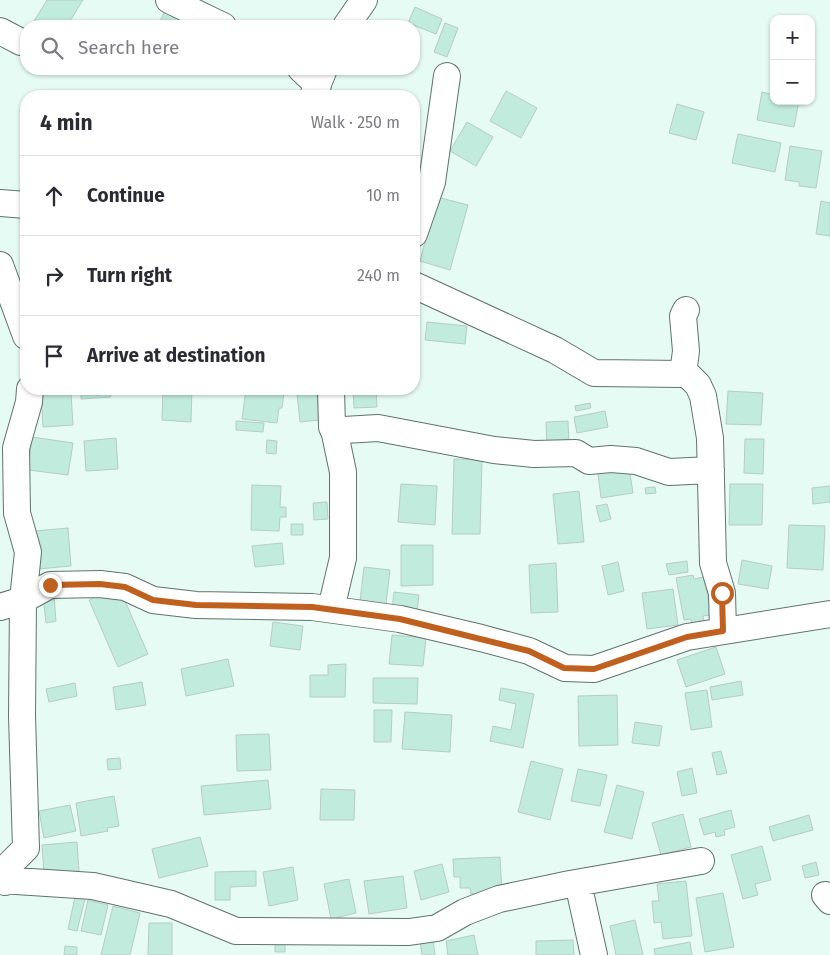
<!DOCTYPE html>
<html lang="en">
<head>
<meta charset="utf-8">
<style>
	body { margin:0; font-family:"Fira Sans",sans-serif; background:#f2f2f3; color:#2b2b33 }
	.controls { position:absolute; right:15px; top:15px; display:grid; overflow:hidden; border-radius:10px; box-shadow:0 1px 4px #0004 }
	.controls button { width:45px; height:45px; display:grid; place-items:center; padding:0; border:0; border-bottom:1px solid #e1e1e2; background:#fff; color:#2b2b33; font:25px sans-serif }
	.stop { position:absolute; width:15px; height:15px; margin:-11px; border:4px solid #c0601f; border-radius:50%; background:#fff }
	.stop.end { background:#c0601f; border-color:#fff; box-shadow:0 1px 5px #0008 }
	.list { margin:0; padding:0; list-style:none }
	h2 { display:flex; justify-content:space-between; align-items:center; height:65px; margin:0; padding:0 20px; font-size:21px }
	h2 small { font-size:16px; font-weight:400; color:#7c7c81 }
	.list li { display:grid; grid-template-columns:32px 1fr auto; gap:15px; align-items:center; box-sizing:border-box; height:80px; padding:0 20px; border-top:1px solid #e1e1e2 }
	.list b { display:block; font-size:19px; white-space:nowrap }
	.list em { font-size:16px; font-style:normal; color:#7c7c81 }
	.icon { flex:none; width:28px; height:28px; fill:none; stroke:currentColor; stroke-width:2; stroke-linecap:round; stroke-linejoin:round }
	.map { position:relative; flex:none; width:830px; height:955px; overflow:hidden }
	.search { position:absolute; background:#fff; box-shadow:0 1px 4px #0004; left:20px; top:20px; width:400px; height:55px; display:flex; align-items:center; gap:12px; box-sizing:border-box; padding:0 18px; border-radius:20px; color:#7c7c81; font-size:19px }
	.panel { position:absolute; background:#fff; box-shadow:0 1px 4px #0004; left:20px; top:90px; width:400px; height:305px; border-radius:20px }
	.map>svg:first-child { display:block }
	.building { fill:#c1ebdc; stroke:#b7ccc4 }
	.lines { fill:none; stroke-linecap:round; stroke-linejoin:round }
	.minor-casing { stroke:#60736d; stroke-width:28 }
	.minor { stroke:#fff; stroke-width:26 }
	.route { stroke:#c0601f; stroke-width:6 }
</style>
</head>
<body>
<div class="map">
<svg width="830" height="955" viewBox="0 0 830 955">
	<rect width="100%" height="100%" fill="#e5fbf3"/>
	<path class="building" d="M47,0H83L67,26H31Z
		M415,7L442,19L436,34L408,23Z
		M166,8L188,18L185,26H158Z
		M445,23L458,28L447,57L434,52Z
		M506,91L537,108L521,138L490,121Z
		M762,92L774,95V101H799L794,127L757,120Z
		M677,104L704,112L696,140L669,133Z
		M467,122L493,137L476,166L450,151Z
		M738,134L781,143L775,172L732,163Z
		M790,146L822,151L816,188L799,186V182L785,180Z
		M437,197L468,205L450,270L420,261Z
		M821,201L830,203V236L816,234Z
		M427,322L467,326L465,344L425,340Z
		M81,389H110L111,397L81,399Z
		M163,389H192L191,422L162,420Z
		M246,389H281V391L284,392L282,408H279L277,423L242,419Z
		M353,389H376L377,407L354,408Z
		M728,391L763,393L761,425L726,424Z
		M317,392L319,420L300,422L297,394Z
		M71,393L73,425L43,427L41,395Z
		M590,403L591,408L576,411L575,406Z
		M605,411L608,427L577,433L574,417Z
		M236,421L264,423L263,432L236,430Z
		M568,421L569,447L547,448L546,422Z
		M32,437L73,443L68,475L28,470Z
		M116,438L118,469L86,471L84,441Z
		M745,439H764L763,474L744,473Z
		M267,440L277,441L276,454L266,453Z
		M454,459L482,460L480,534H452Z
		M628,461L633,493L601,498L597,465Z
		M401,484L437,486L435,525L398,522Z
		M730,484H763L762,525H729Z
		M252,485L281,486L280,507H286V517H280L279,531L251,530Z
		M830,486V502L813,504L812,488Z
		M655,487L656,493L646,494L645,488Z
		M579,491L584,542L558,544L553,494Z
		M327,502L328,519L314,520L313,503Z
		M607,504L611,519L600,522L596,506Z
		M291,524H303V535H291Z
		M789,525L825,526L823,570L787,568Z
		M68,528L71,566L38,569L35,531Z
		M282,543L284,564L255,567L252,546Z
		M401,545H433V585L401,586Z
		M742,560L772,566L768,589L738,584Z
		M687,561L688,572L669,575L666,564Z
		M618,562L624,591L608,595L602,566Z
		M556,563L558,612L531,613L529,565Z
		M364,567L390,570L386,604L360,601Z
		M693,575L694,579L704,577L711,615L703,616L704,622L692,625L691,619L684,620L676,578Z
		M119,587L148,654L118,667L89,600Z
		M673,589L678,625L647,629L642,593Z
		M394,592L419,595L417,613L392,610Z
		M54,595L56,621L46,623L43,596Z
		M273,622L303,626L300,650L270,646Z
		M392,635L426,638L423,666L389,664Z
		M716,647L725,674L686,687L677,660Z
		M228,659L234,686L186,696L181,669Z
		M346,664L345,697H310V675H328V665Z
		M373,678H418L417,704L373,703Z
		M741,681L743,695L712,700L710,687Z
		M142,682L146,705L116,710L113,687Z
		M75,683L77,696L49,702L46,689Z
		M501,688L534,694L523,748L490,741L493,726L511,730L516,704L499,700Z
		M707,690L712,727L691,730L685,693Z
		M617,695L618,745L579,746L578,696Z
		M374,710H392L391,742H374Z
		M405,712L452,715L450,752L402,749Z
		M635,722L662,726L659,746L632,743Z
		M269,734L271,770L237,771L236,735Z
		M721,751L727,773L717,775L712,753Z
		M120,758L121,769L108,770L107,759Z
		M531,761L563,769L550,820L518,812Z
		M692,768L697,793L682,796L677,772Z
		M578,769L607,775L600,806L571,801Z
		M268,780L271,809L204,815L201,786Z
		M617,785L644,792L632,839L604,832Z
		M321,789L355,790L354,820H320Z
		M114,796L119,826L107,828L108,831L81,836L76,803Z
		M70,805L76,831L44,838L39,811Z
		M731,810L735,827L724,830L725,835L716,837L715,832L704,835L699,819Z
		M683,814L691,847L661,855L652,823Z
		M809,815L813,830L773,841L769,827Z
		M200,837L208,866L159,878L152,849Z
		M77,842L79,871L44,874L42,845Z
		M762,846L771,880L755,884L758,895L743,899L731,855Z
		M500,857L502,893L471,894L470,888H460V877H454L453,859Z
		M816,862L819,875L805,878L802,866Z
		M442,864L449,892L421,900L414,871Z
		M293,867L298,900L269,906L263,872Z
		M256,871V886L230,887V900H215V872Z
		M403,876L407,908L369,914L364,881Z
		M349,879L356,913L331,919L324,884Z
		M686,881L692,936L663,939L661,922L654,923L652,901H659L657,884Z
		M723,893L734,947L705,952L696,898Z
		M75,897L85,899L77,931L68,929Z
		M88,900L108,905L101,935L81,931Z
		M113,906L140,913L130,955H101Z
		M635,920L643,955H616L610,926Z
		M149,923H172V955H148Z
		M474,935L478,955H448L446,941Z
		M275,936H285V952H275Z
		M433,939L435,955H422L420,941Z
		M573,940L574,955H536V941Z
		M690,942L692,955H655L654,949Z
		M65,946L77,947V955H64Z"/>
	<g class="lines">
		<defs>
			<path id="minor" d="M169,0L223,26
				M346,26L364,0
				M0,31L21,42
				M301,69L318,85
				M313,96L324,69
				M0,203L26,205
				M414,234L432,182L447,76
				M0,265L26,336
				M414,285L555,350L594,373L683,374L686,351L683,316L686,310
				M683,374L689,376L698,385L703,396L710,438L713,563L722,593L723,631
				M331,389L332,427L335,434L343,472V558L331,609
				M332,427L344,430L378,428L494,450L534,454L576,453L589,461L611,459L636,461L669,472L711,470
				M0,607L23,600L28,552L17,513L16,448L29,402L30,389
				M0,880L93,886L171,904L236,931L409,932L437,928L465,912L499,899L570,884L701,861
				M5,882L1,873L26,848L22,716L23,600L50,585L100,584L125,587L153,600L196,605L312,607L400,619L481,638L529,651L565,668L594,669L687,637L830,614
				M578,883L594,955
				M825,895L830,901"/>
		</defs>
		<use href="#minor" class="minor-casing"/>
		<use href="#minor" class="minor"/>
	</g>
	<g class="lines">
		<path class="route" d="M50,585L100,584L125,587L153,600L196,605L312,607L400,619L529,651L564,668L594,669L687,637L723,631L722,593"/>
	</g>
</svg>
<div class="controls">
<button>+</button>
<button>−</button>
</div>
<div class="stop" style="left:722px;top:593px"></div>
<div class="stop end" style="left:50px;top:585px"></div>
<div class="search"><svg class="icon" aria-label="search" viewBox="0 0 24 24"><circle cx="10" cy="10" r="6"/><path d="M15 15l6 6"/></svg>Search here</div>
<section class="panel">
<h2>4 min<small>Walk · 250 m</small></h2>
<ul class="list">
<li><svg class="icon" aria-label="ahead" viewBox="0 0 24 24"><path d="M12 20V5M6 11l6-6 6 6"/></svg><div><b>Continue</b></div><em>10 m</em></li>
<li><svg class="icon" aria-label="right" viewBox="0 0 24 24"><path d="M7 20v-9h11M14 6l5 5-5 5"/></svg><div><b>Turn right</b></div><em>240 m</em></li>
<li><svg class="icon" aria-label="arrive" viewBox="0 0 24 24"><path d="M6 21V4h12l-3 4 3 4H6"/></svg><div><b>Arrive at destination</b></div></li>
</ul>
</section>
</div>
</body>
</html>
